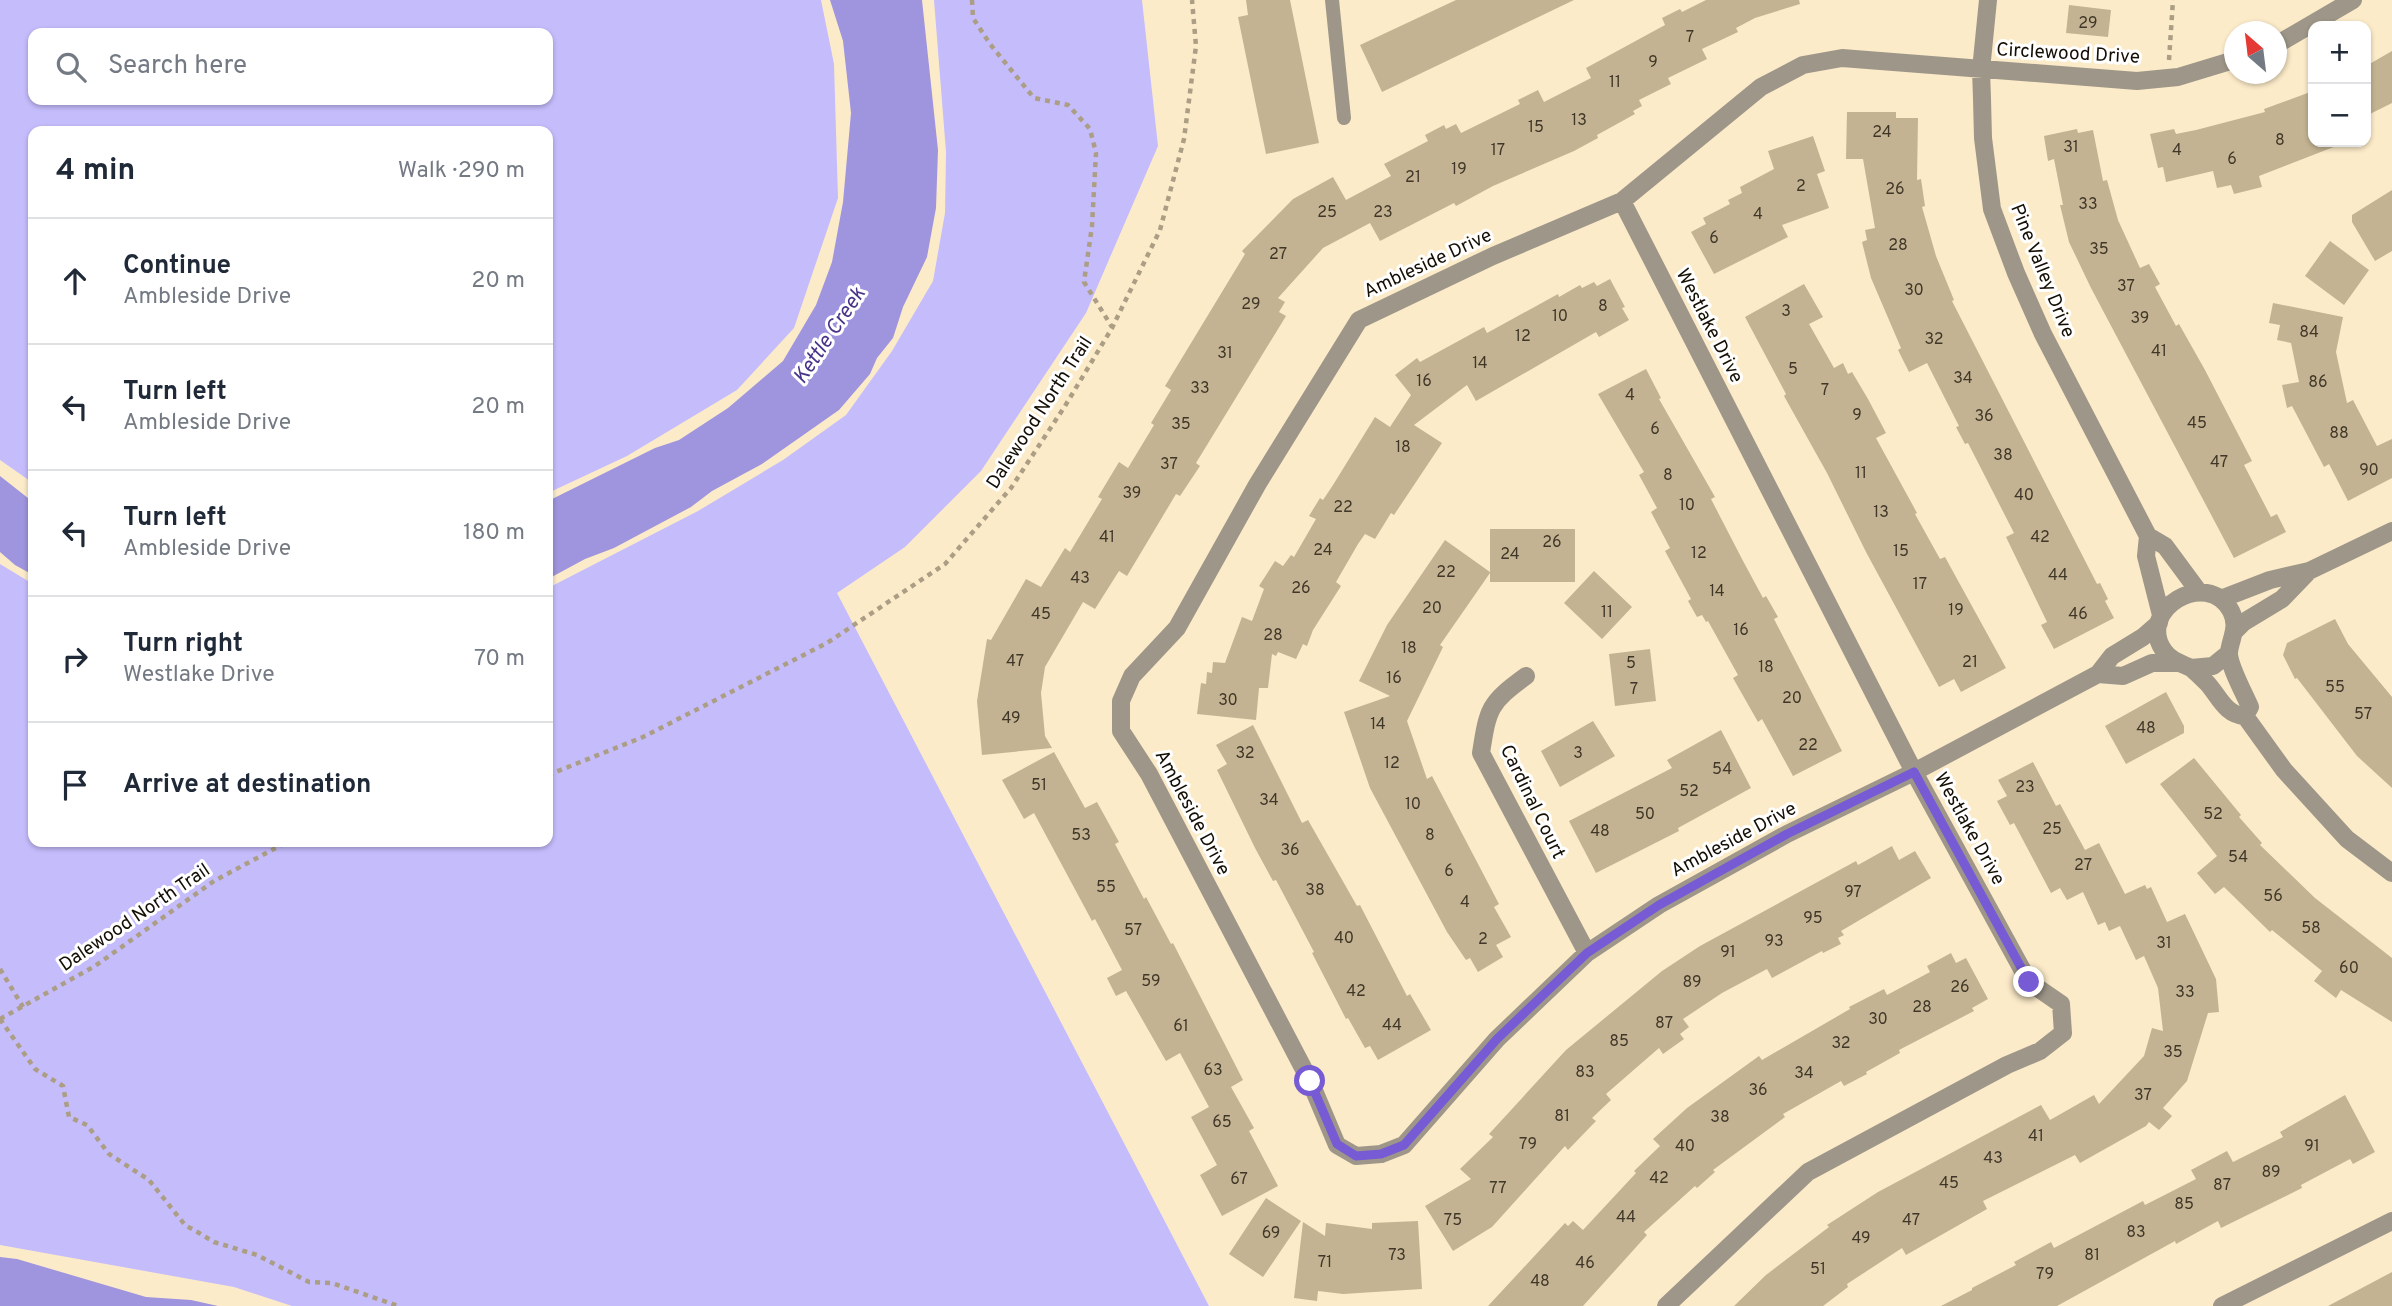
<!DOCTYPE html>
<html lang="en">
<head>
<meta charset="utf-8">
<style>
	body { margin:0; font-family:Overpass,sans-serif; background:#f6f6f7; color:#1f2937 }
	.controls { position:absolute; right:21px; top:21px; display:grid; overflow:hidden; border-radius:14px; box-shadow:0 2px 5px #0004 }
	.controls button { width:63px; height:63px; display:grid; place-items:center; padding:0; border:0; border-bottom:2px solid #e0e1e3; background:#fff; color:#1f2937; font:35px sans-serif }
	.compass { position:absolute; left:2224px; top:21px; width:63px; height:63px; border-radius:50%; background:#fff; box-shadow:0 2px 5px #0004; rotate:332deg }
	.stop { position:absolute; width:21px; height:21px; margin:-16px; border:5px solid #775bd5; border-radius:50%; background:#fff }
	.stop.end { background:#775bd5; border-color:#fff; box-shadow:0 2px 7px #0008 }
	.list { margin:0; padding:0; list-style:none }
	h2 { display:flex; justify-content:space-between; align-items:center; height:91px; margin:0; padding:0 28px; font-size:30px }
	h2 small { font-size:23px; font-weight:400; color:#747a83 }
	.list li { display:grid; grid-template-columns:46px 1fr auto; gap:21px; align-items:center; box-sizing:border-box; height:126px; padding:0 28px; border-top:2px solid #e0e1e3 }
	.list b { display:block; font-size:26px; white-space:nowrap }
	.list p { margin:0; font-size:23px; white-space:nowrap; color:#747a83 }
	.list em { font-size:23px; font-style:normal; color:#747a83 }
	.icon { flex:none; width:38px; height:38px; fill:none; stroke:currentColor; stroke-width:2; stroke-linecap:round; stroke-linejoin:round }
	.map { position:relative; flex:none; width:2392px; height:1306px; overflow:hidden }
	.search { position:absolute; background:#fff; box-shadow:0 2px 5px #0004; left:28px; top:28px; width:525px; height:77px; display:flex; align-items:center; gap:18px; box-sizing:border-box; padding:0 24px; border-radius:14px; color:#747a83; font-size:26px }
	.panel { position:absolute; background:#fff; box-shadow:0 2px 5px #0004; left:28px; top:126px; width:525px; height:721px; border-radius:14px }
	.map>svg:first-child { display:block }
	.green { fill:#c5bcfc; fill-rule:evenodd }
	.water { fill:#9f94de }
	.building { fill:#c3b392 }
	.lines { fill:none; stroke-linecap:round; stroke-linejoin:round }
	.path { stroke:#ab9e84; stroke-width:4.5; stroke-dasharray:5 5; stroke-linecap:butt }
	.service { stroke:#9e9789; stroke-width:14 }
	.minor { stroke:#9e9789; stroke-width:18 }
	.route { stroke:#775bd5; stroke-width:9 }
	.labels { text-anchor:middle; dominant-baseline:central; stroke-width:6; stroke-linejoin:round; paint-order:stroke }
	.number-label { font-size:16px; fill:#403728 }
	.street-label { font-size:19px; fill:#140e04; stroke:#fff }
	.water-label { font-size:21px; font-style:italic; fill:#49348a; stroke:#fff }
</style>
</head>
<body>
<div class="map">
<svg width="2392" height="1306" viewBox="0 0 2392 1306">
	<rect width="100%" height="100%" fill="#fcebc9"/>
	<path class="green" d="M0,0H821L834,64L838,198L794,328L737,390L627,456L548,493V131H33V483L0,460ZM33,33H548V100H33Z
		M934,0H1142L1158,146L1086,313L981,471L905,547L837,593L1209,1306H292L234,1287L0,1245V564L33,584V842H548V588L698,511L783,460L846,415L892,351L933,281L945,213L946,152Z"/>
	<path class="water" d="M830,0H922L938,150L936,208L927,257L903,307L893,338L877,358L870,374L839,410L762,464L712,491L691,507L614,548L585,559L548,579V501L655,448L679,440L728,408L783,361L816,305L832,262L843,202L851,113L843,41Z
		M0,476L33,502V575L15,565L0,552Z
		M0,1257L17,1259L146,1297L191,1300L218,1306H0Z"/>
	<path class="building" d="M1246,0H1290L1319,143L1266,154L1238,17L1248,15Z
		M1456,0H1574L1382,92L1360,45Z
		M1706,0H1799L1800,4L1755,18L1736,28L1738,32L1702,49L1707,59L1668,78L1671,84L1639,100L1642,106L1633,111L1635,114L1597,135L1598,138L1574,151L1493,186L1456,206L1454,203L1380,241L1370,223L1323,248L1278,298L1285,302L1279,312L1286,316L1196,463L1200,466L1180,496L1176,494L1127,576L1119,571L1095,609L1083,602L1045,667L1041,693L1045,736L1052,748L982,755L977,701L987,639L991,640L1026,579L1041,587L1065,548L1070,552L1102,499L1098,497L1119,462L1128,468L1154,425L1151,423L1171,390L1165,386L1245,254L1242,251L1293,199L1333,177L1346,200L1391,176L1384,164L1428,141L1425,135L1444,125L1446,129L1456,124L1461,133L1520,104L1518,100L1538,90L1544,102L1591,78L1586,68L1665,25L1662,18L1680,9L1682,12Z
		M2069,5L2111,10L2108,37L2066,33Z
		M2392,51V103L2366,116V66Z
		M2313,91V142L2344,143L2259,176L2262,187L2234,194L2231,185L2217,188L2213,171L2166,182L2163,167L2158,168L2150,134L2174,129L2176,134L2196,130L2265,112L2264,109Z
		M1847,112H1896V118H1918L1917,180L1921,179L1925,206L1922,207L1936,256L1954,300L1952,301L2097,584L2100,583L2108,599L2105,601L2114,618L2054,649L2041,625L2047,622L2006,537L2014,533L1968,443L1965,444L1956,427L1959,426L1927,363L1909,372L1898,350L1901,348L1871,278L1862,242L1867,240L1865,230L1875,228L1863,159H1846Z
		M2077,129L2078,133L2093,130L2103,181L2107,180L2118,220L2140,268L2149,264L2160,284L2155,287L2176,326L2179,324L2205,370L2252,461L2244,465L2271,517L2277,514L2286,532L2234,558L2091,288L2069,242L2060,205H2063L2054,159L2048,161L2044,136Z
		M1813,136L1825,171L1817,174L1829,208L1782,225L1788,237L1714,274L1691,232L1706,224L1703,218L1730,204L1728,200L1742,193L1740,187L1774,169L1768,151Z
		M2392,190V251L2375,261L2352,222V215Z
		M2330,241L2369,270L2344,305L2305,276Z
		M1610,279L1625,307L1622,308L1629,320L1599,337L1596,332L1476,401L1467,385L1414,425L1442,443L1394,515L1391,513L1375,539L1365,534L1358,544L1336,582L1341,586L1313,630L1307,646L1303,644L1296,659L1278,652L1276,656L1272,654L1268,688H1259L1256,720L1197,714L1201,683L1206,684L1207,672L1212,673L1213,662L1225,663L1242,617L1252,621L1264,589L1259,586L1275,561L1283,566L1291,555L1294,557L1316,519L1309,516L1320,498L1323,500L1333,485L1375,417L1390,427L1411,395L1395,375L1417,358L1420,362L1484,327L1487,333L1558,294L1559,297L1580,285L1582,288L1594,282L1597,286Z
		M1804,284L1823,317L1809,324L1834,368L1843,363L1848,374L1852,372L1868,399L1886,433L1876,438L1917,513L1915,514L1940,559L1945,557L2006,668L1961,692L1954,679L1939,687L1866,552L1827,473L1784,396L1786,394L1745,317Z
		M2273,303L2343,317L2336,352L2347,403L2353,400L2377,446L2392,439V478L2348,501L2329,464L2324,467L2292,406L2287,408L2282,385L2299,382L2291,343L2277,340L2280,325L2269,323Z
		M1646,369L1661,398L1659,399L1715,497L1711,499L1742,559L1763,598L1766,596L1778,617L1774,619L1842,751L1793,776L1762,719L1758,722L1733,678L1738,675L1708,621L1706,622L1702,615L1697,617L1688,601L1691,599L1665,551L1670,548L1651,512L1657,508L1639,475L1644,472L1598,394Z
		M1490,529H1575V582H1490V573L1440,645L1443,647L1407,721L1427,779L1432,776L1499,904L1494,907L1511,937L1496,945L1503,957L1478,972L1470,958L1466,960L1447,932L1370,788L1344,712L1390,696L1359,681L1387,625L1445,540L1490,572Z
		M1594,571L1632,607L1602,639L1564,603Z
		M2335,619L2348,644L2392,697V788L2357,756L2297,678L2295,679L2283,655L2287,643Z
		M1650,649L1656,701L1615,706L1609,654Z
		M2166,692L2184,726V733L2126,764L2105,726Z
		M1593,721L1615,756L1560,787L1541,751Z
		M1253,725L1302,823L1308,820L1357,906L1360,905L1407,996L1410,994L1431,1030L1378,1060L1370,1046L1365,1048L1348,1018L1346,1019L1312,953L1314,952L1276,880L1273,881L1255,848L1217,770L1227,764L1216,745Z
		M1721,730L1751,788L1678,828L1679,831L1596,873L1569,821L1672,768L1667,760Z
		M1054,752L1085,808L1097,802L1119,842L1115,844L1144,899L1146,897L1171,944L1173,943L1243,1080L1231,1087L1254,1128L1249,1131L1278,1186L1222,1216L1200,1175L1217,1165L1191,1117L1209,1107L1180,1053L1166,1061L1126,991L1116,996L1107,978L1122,970L1095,919L1092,921L1034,813L1024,819L1002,780Z
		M2194,758L2241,815L2239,817L2262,843L2260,845L2315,898L2392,958V1022L2341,990L2336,998L2314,981L2322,971L2272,930L2270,932L2224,887L2215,894L2197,873L2217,856L2160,784Z
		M2033,762L2056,806L2060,804L2085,850L2099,843L2125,894L2145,885L2147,889L2151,887L2167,922L2185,914L2216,979L2219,1012L2208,1013L2187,1081L2163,1108L2172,1116L2159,1130L2149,1122L2146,1126L2080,1163L2075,1155L1983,1201L1987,1209L1906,1255L1902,1248L1847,1284L1848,1287L1823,1306H1734L1766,1275L1829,1227L1827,1225L1878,1192L2041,1105L2050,1120L2094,1095L2099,1104L2144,1056L2152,1028L2163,1031L2158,988L2144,956L2136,960L2120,926L2109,931L2105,922L2098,925L2083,892L2067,900L2060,888L2051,893L2014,823L2010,825L1997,801L2007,796L1998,780Z
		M1892,846L1899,860L1915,851L1931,878L1841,931L1844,935L1838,938L1841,944L1823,953L1822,951L1772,978L1767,969L1722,993L1683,1019L1689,1027L1680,1034L1684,1039L1663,1054L1659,1048L1606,1094L1611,1100L1592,1118L1596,1121L1568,1150L1565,1146L1492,1227L1453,1251L1425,1206L1471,1179L1460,1169L1493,1137L1489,1134L1566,1050L1662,971L1700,946L1856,861L1858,865Z
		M1951,953L1956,963L1966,958L1988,999L1972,1008L1974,1011L1899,1050L1900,1053L1866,1072L1867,1074L1844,1086L1841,1081L1783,1114L1785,1117L1713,1170L1715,1172L1697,1188L1695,1186L1644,1232L1647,1235L1583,1306H1488L1565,1223L1568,1226L1573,1221L1583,1230L1636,1173L1634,1171L1660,1146L1653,1139L1687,1108L1759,1056L1762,1060L1850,1009L1849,1007L1884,989L1887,995L1930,972L1927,966Z
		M2345,1095L2375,1152L2353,1164L2350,1159L2301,1185L2302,1188L2221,1228L2218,1221L2176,1244L2175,1241L2057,1306H1941L1972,1290V1288L2016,1265L2014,1262L2051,1242L2054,1248L2143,1201L2145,1205L2196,1179L2191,1170L2227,1151L2233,1162L2283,1137L2280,1132Z
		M1266,1198L1301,1221L1263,1277L1229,1254Z
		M1418,1221L1422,1289L1343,1294L1318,1291L1317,1301L1294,1298L1303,1222L1325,1236L1326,1223L1372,1229V1223Z
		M2392,1272V1306H2328Z"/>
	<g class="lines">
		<path class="path" d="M972,0L973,18L990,44L1034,98L1068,105L1090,129L1096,153L1092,226L1084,282L1112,327
			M2169,60L2173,0
			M548,775L643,737L827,643L945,564L1011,488L1065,406L1112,328L1160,230L1184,139L1196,46L1192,0
			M0,969L23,1007
			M0,1019L35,1069L63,1086L69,1117L87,1125L109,1154L149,1180L185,1225L199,1233L214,1242L257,1255L309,1282L332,1283L398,1306
			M0,1019L95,966L214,881L287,842"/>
		<path class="service" d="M1332,0L1344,118"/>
		<path class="minor" d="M1988,0L1981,70L1982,99L1983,138L1992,209L2016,273L2043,334L2148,536L2146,556L2161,615
			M2276,45L2353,0
			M1622,201L1914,772L2029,982L2061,1004L2063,1033L2040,1051L2007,1065L1808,1172L1666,1306
			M2148,536L2165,546L2199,592
			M2221,599L2270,580L2309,571L2392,531
			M2159,623L2143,637L2112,656L2098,674L1914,772L1787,834L1659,905L1587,953L1497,1039L1404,1145L1381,1154L1356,1156L1337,1145L1310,1081L1149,774L1121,731V701L1132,676L1177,628L1257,485L1359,320L1493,256L1622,201L1761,87L1803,65L1842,58L2137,81L2178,77L2234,60
			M2235,631L2244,622L2282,599L2309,571
			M2191,668L2213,666L2229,653
			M2098,674L2123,676L2152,663H2179
			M1526,676C1489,703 1488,708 1481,753L1587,953
			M2245,716L2250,707C2245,695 2228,664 2229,652C2231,637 2239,627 2231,611C2207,567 2135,610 2164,651C2171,661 2181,663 2191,668C2196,672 2202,678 2207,683C2219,696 2225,715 2245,716L2284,770L2347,839L2392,873
			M2222,1306L2392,1221"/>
	</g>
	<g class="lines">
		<path class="route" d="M1310,1081L1337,1144L1356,1156L1381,1154L1404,1145L1497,1039L1587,953L1659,905L1787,834L1914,772L2029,982"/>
	</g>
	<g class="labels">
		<g class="number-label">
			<text x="2088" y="24">29</text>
			<text x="1690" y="38">7</text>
			<text x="1653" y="63">9</text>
			<text x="1615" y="83">11</text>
			<text x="1579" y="121">13</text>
			<text x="1536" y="128">15</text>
			<text x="1882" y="133">24</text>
			<text x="2280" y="141">8</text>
			<text x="2071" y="148">31</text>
			<text x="1498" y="151">17</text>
			<text x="2177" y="151">4</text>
			<text x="2232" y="160">6</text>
			<text x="1459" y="170">19</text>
			<text x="1413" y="178">21</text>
			<text x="1801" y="187">2</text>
			<text x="1895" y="190">26</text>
			<text x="2088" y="205">33</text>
			<text x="1327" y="213">25</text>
			<text x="1383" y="213">23</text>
			<text x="1758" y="215">4</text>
			<text x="1714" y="239">6</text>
			<text x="1898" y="246">28</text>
			<text x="2099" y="250">35</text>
			<text x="1278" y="255">27</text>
			<text x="2126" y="287">37</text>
			<text x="1914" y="291">30</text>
			<text x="1251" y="305">29</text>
			<text x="1603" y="307">8</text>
			<text x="1786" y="312">3</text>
			<text x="1560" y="317">10</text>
			<text x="2140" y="319">39</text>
			<text x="2309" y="333">84</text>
			<text x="1523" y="337">12</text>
			<text x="1934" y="340">32</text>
			<text x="2159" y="352">41</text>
			<text x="1225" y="354">31</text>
			<text x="1480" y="364">14</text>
			<text x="1793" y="370">5</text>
			<text x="1963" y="379">34</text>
			<text x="1424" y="382">16</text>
			<text x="2318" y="383">86</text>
			<text x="1200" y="389">33</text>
			<text x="1825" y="391">7</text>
			<text x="1630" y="396">4</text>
			<text x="1857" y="416">9</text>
			<text x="1984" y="417">36</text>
			<text x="2197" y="424">45</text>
			<text x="1181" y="425">35</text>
			<text x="1655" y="430">6</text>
			<text x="2339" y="434">88</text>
			<text x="1403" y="448">18</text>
			<text x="2003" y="456">38</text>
			<text x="2219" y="463">47</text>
			<text x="1169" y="465">37</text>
			<text x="2369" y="471">90</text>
			<text x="1861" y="474">11</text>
			<text x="1668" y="476">8</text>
			<text x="1132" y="494">39</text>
			<text x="2024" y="496">40</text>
			<text x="1687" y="506">10</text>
			<text x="1343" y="508">22</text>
			<text x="1881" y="513">13</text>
			<text x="1107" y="538">41</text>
			<text x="2040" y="538">42</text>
			<text x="1552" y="543">26</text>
			<text x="1323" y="551">24</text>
			<text x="1901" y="552">15</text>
			<text x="1699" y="554">12</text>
			<text x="1510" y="555">24</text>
			<text x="1446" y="573">22</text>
			<text x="2058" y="576">44</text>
			<text x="1080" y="579">43</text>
			<text x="1920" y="585">17</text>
			<text x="1301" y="589">26</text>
			<text x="1717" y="592">14</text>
			<text x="1432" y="609">20</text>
			<text x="1956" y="611">19</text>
			<text x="1607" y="613">11</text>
			<text x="1041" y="615">45</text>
			<text x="2078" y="615">46</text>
			<text x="1741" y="631">16</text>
			<text x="1273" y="636">28</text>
			<text x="1409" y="649">18</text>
			<text x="1015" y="662">47</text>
			<text x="1970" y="663">21</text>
			<text x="1631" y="664">5</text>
			<text x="1766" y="668">18</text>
			<text x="1394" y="679">16</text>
			<text x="2335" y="688">55</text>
			<text x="1634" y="690">7</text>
			<text x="1792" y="699">20</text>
			<text x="1228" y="701">30</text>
			<text x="2363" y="715">57</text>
			<text x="1011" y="719">49</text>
			<text x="1378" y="725">14</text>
			<text x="2146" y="729">48</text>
			<text x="1808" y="746">22</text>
			<text x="1245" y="754">32</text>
			<text x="1578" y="754">3</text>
			<text x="1392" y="764">12</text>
			<text x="1722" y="770">54</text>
			<text x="1039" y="786">51</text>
			<text x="2025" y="788">23</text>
			<text x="1689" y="792">52</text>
			<text x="1269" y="801">34</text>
			<text x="1413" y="805">10</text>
			<text x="1645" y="815">50</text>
			<text x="2213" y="815">52</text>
			<text x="2052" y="830">25</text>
			<text x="1600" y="832">48</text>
			<text x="1081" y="836">53</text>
			<text x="1430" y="836">8</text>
			<text x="1290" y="851">36</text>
			<text x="2238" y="858">54</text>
			<text x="2083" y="866">27</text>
			<text x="1449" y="872">6</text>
			<text x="1106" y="888">55</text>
			<text x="1315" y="891">38</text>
			<text x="1853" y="893">97</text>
			<text x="2273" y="897">56</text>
			<text x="1465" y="903">4</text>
			<text x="1813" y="919">95</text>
			<text x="2311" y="929">58</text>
			<text x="1133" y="931">57</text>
			<text x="1344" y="939">40</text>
			<text x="1483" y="940">2</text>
			<text x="1774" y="942">93</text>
			<text x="2164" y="944">31</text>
			<text x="1728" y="953">91</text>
			<text x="2349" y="969">60</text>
			<text x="1151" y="982">59</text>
			<text x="1692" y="983">89</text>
			<text x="1960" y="988">26</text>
			<text x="1356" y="992">42</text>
			<text x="2185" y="993">33</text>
			<text x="1922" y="1008">28</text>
			<text x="1878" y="1020">30</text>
			<text x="1664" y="1024">87</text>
			<text x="1392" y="1026">44</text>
			<text x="1181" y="1027">61</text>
			<text x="1619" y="1042">85</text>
			<text x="1841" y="1044">32</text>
			<text x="2173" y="1053">35</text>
			<text x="1213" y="1071">63</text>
			<text x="1585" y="1073">83</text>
			<text x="1804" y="1074">34</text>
			<text x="1758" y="1091">36</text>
			<text x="2143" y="1096">37</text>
			<text x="1562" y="1117">81</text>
			<text x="1720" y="1118">38</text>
			<text x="1222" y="1123">65</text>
			<text x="2036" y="1137">41</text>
			<text x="1528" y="1145">79</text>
			<text x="1685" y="1147">40</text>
			<text x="2312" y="1147">91</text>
			<text x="1993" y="1159">43</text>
			<text x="2271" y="1173">89</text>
			<text x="1659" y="1179">42</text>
			<text x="1239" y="1180">67</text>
			<text x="1949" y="1184">45</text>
			<text x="2222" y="1186">87</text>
			<text x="1498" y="1189">77</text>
			<text x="2184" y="1205">85</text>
			<text x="1626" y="1218">44</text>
			<text x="1453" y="1221">75</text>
			<text x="1911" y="1221">47</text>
			<text x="2136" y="1233">83</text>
			<text x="1271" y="1234">69</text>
			<text x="1861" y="1239">49</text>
			<text x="1397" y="1256">73</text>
			<text x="2092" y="1256">81</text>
			<text x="1325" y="1263">71</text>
			<text x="1585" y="1264">46</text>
			<text x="1818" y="1270">51</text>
			<text x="2045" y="1275">79</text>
			<text x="1540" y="1282">48</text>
		</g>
		<g class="street-label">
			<text transform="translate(2068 54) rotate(3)">Circlewood Drive</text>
			<text transform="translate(1428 264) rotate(-25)">Ambleside Drive</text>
			<text transform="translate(2042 271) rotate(68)">Pine Valley Drive</text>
			<text transform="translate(1709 326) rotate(63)">Westlake Drive</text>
			<text transform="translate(1040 413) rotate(-57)">Dalewood North Trail</text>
			<text transform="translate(1532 802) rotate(64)">Cardinal Court</text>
			<text transform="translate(1192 813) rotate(62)">Ambleside Drive</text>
			<text transform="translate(1969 829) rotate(61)">Westlake Drive</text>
			<text transform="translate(1734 840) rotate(-28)">Ambleside Drive</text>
			<text transform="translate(135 918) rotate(-34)">Dalewood North Trail</text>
		</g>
		<g class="water-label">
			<text transform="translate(830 336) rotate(-56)">Kettle Creek</text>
		</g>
	</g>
</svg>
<div class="controls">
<button>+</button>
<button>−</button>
</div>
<svg class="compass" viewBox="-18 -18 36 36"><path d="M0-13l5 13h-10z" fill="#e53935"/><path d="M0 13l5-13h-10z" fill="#747a83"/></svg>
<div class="stop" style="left:1310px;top:1081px"></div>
<div class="stop end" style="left:2029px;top:982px"></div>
<div class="search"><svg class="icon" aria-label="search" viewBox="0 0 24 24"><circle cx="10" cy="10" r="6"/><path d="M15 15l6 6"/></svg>Search here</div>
<section class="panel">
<h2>4 min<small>Walk · 290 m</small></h2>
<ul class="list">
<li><svg class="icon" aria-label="ahead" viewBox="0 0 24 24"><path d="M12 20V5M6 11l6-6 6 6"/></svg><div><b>Continue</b><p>Ambleside Drive</p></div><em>20 m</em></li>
<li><svg class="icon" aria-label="left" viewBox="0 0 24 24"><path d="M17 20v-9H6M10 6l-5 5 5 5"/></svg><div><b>Turn left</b><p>Ambleside Drive</p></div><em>20 m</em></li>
<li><svg class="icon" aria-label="left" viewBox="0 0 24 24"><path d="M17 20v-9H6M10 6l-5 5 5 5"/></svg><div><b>Turn left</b><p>Ambleside Drive</p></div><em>180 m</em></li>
<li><svg class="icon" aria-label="right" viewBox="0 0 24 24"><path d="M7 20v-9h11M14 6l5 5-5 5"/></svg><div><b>Turn right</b><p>Westlake Drive</p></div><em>70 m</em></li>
<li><svg class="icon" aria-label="arrive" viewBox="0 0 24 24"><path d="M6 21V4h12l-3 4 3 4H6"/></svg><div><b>Arrive at destination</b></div></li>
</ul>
</section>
</div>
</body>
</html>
